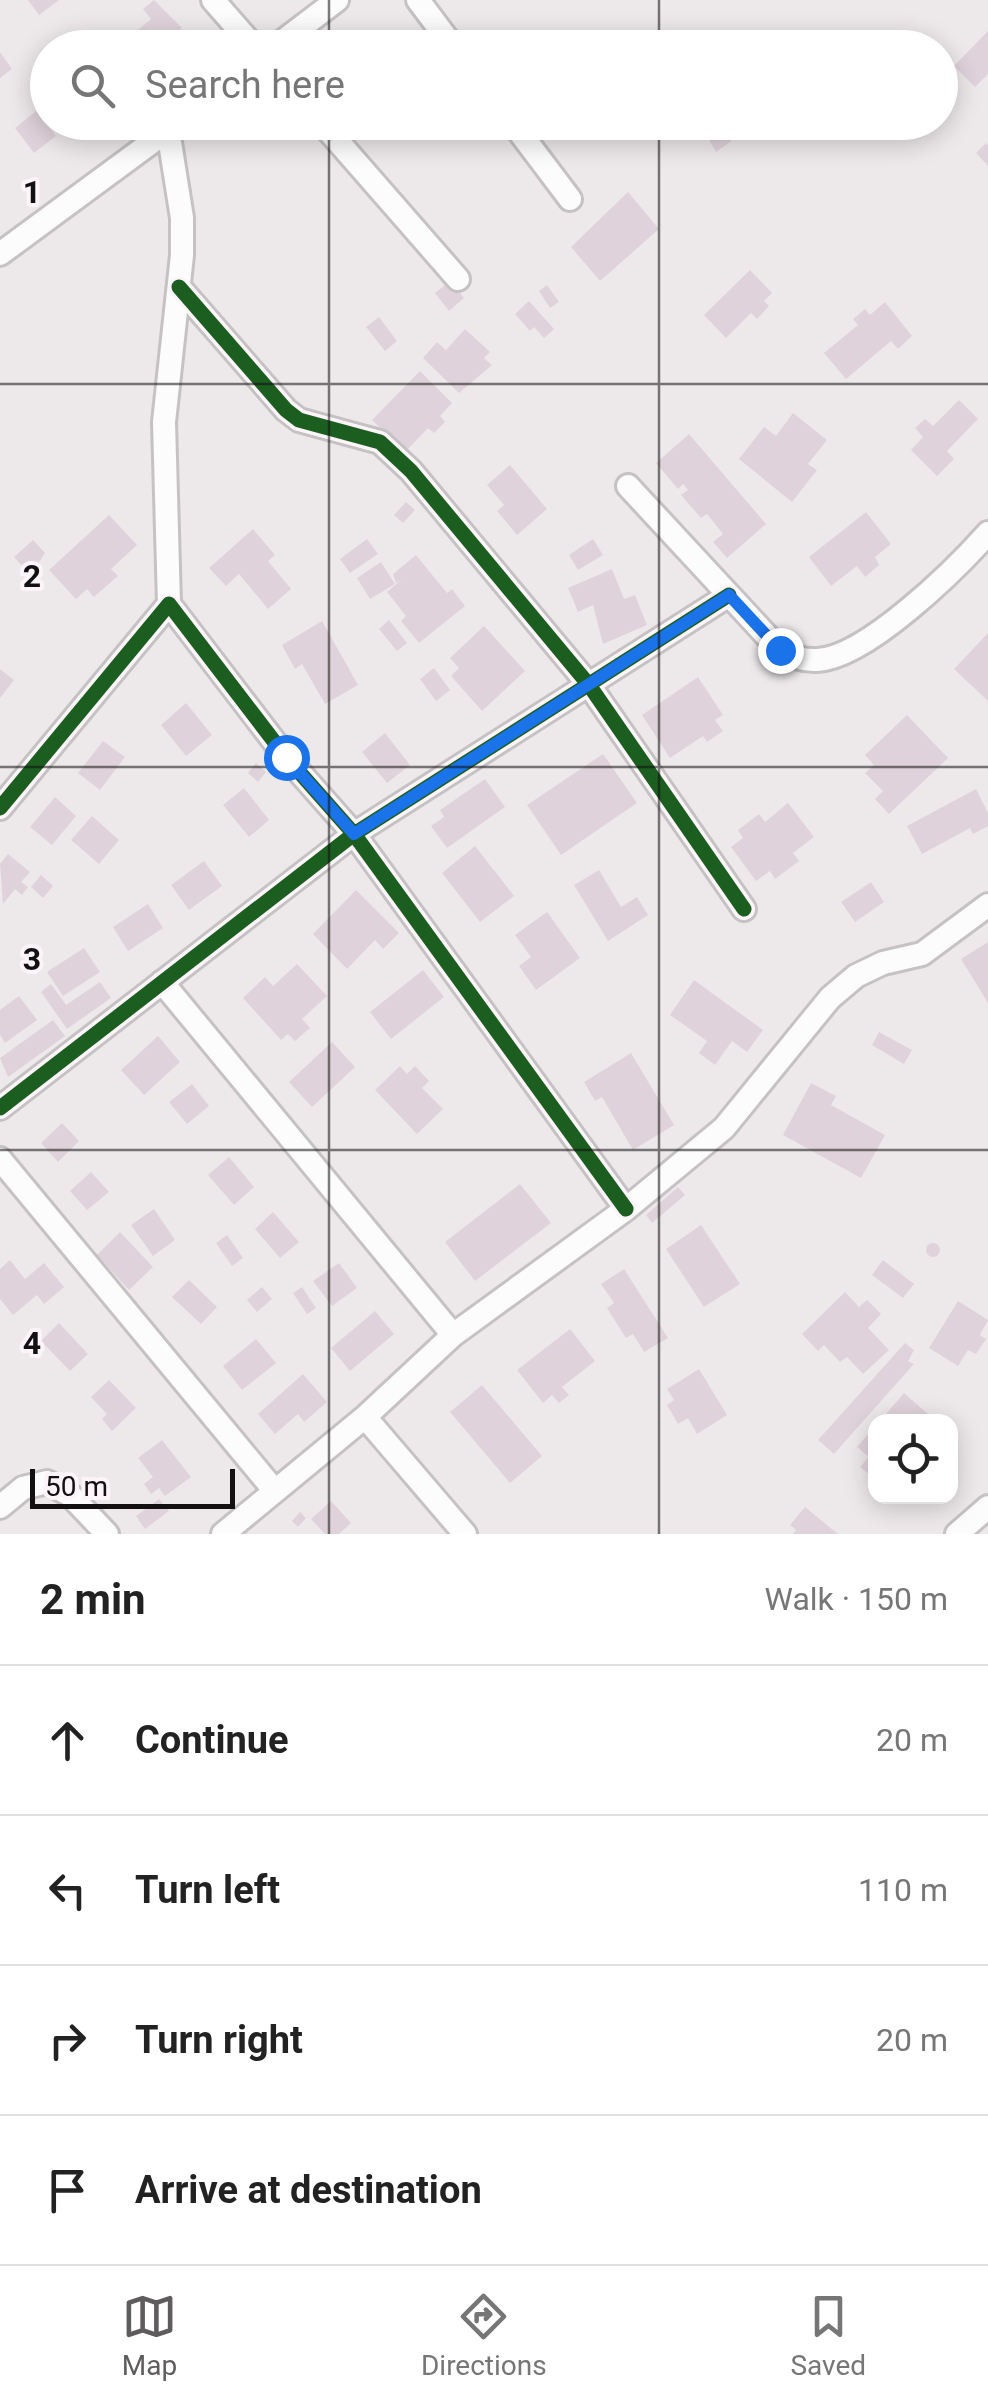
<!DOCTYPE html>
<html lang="en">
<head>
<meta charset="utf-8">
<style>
	body { margin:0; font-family:Roboto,sans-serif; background:#f2f2f2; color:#222 }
	.controls { position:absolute; right:30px; bottom:30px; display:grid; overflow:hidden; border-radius:20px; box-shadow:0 5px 25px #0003 }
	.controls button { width:90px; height:90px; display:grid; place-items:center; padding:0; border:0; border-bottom:2px solid #e0e0e0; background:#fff; color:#222; font:50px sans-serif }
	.scale { position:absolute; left:30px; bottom:25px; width:205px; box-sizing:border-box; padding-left:10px; border:5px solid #121011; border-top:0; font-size:28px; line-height:35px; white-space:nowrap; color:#121011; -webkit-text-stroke:8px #fcf4f8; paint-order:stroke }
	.stop { position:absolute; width:30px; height:30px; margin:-22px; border:8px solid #1a73e8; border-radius:50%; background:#fff }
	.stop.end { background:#1a73e8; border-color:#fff; box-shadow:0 2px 10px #0008 }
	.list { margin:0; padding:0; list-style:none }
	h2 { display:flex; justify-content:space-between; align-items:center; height:130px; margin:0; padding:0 40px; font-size:42px }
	h2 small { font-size:32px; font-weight:400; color:#767676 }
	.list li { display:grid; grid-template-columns:65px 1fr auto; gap:30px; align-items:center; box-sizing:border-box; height:150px; padding:0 40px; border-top:2px solid #e0e0e0 }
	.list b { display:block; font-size:38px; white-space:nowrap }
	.list em { font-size:32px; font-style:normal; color:#767676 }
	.icon { flex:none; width:55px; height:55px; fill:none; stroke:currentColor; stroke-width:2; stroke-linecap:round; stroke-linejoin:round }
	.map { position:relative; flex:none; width:988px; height:1534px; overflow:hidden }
	.search { position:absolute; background:#fff; box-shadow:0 5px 25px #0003; left:30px; right:30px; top:30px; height:110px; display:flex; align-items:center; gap:25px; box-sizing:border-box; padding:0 35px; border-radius:55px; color:#767676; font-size:38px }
	.sheet { height:730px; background:#fff }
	nav { display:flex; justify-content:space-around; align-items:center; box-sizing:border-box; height:140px; border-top:2px solid #e0e0e0; background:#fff; font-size:28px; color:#767676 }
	nav a { display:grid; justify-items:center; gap:5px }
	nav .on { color:#5f5c5d }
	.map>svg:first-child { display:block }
	.building { fill:#e0d2da }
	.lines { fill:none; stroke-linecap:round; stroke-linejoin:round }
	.street-casing { stroke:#c6c2c4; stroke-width:28 }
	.street { stroke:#fcfcfc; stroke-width:22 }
	.cycleway-casing { stroke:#fcf4f8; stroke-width:21 }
	.cycleway { stroke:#1b5e20; stroke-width:15 }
	.route { stroke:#1a73e8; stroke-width:12 }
	.grid { fill:none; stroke:#121011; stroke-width:2.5; stroke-opacity:0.55 }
	.grid-label { font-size:32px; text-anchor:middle; font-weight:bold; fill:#121011; stroke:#fcf4f8; stroke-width:8; stroke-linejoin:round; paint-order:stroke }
</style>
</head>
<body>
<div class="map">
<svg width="988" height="1534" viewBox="0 0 988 1534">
	<rect width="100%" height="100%" fill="#ede9eb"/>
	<path class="building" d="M28,0H59L39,15Z
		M154,0L182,28L158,48H150L137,31L151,19L143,9Z
		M988,31V74L975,87L954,66Z
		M0,52L12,69L0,78Z
		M36,111L56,136L34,153L15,128Z
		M699,122H758L716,152Z
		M986,143L988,145V166L976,153Z
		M628,192L659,229L600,281L571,247Z
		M750,270L772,293L764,301L769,306L757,319L751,313L726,338L704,315Z
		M450,281L464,298L449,311L435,293Z
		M547,285L559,302L550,308L539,291Z
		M529,301L554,329L544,338L534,327L530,331L515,314Z
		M885,302L912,336L898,349L891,341L846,379L824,353L858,325L853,319L865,309L870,315Z
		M379,317L397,341L385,351L366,327Z
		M465,329L490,352L484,358L492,365L459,393L423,358L437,342L446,350Z
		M420,371L452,403L440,416L445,422L434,433L428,428L405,452L372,420Z
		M959,400L978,419L947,451L954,459L937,476L911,450L923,437L915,428L925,419L933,426Z
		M793,413L827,440L808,464L817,470L792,502L739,459L764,427L776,436Z
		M689,434L766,524L727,558L713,542L723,534L707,514L701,518L681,495L688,490L683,484L678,489L656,463Z
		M510,465L547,509L517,535L497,511L504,505L487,485Z
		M406,502L415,510L403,523L394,515Z
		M866,512L891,544L875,557L879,565L865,577L857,566L831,586L809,557Z
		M109,515L137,545L111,569L118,576L94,597L87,589L76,599L49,570Z
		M253,529L275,555L268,561L291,589L268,609L239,574L226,586L209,568Z
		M367,539L378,554L350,573L340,559Z
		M593,539L603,555L578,570L569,555Z
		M33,540L45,553L31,575L14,557Z
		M416,555L447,593L452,589L465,606L419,643L401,621L406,616L387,592L402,579L396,583L393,574Z
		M381,562L395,584L370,599L357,578Z
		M612,569L624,599L635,595L647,625L603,644L593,605L578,612L568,588Z
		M389,620L407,643L397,651L379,629Z
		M322,621L358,685L325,704L302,664L295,669L282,645Z
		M484,626L525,671L482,711L451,676L459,668L450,658Z
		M988,633V701L954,669Z
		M434,668L450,690L436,701L420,679Z
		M0,669L14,680L0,698Z
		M698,677L723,715L715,720L723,731L707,742L703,736L670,758L642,715Z
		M186,703L212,735L186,756L161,725Z
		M907,715L948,758L889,814L875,799L883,791L865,773L874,765L865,755Z
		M385,733L410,765L387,783L362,752Z
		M103,741L125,757L100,790L78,773Z
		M603,754L637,803L561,855L527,805Z
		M256,763L266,772L258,782L248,773Z
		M485,779L505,807L447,848L431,826L444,817L440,810Z
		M244,788L269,820L249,837L223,805Z
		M976,789L988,813V826L973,834L970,828L922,854L907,826Z
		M55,797L76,816L52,845L30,827Z
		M788,803L814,837L793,853L799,861L775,879L770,871L756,881L731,847L743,838L738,830L759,814L765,822Z
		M92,816L119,840L99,864L71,840Z
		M475,846L514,896L480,922L442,873Z
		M8,854L30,872L21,882L28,887L22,895L15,889L3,904L0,864Z
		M204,861L222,886L189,910L171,885Z
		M599,870L621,907L637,897L648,915L608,941L574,885Z
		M41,875L53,886L43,898L31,887Z
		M871,882L884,902L855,922L841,902Z
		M356,890L399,933L383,949L375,940L347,969L313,934Z
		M148,904L163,928L128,951L113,927Z
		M547,912L580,958L536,990L519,966L531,957L515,935Z
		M988,942V1003L961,959Z
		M84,948L100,972L63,996L47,972Z
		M297,964L327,996L302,1019L310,1028L295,1041L288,1034L281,1040L243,998L265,977L273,986Z
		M423,970L444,997L391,1039L370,1012Z
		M694,980L763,1030L747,1052L732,1041L715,1065L699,1053L707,1041L670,1015Z
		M100,982L111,998L67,1029L41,992L51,984L66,1005Z
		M19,996L37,1020L5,1043L0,1035V1010Z
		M53,1020L65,1036L8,1077L0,1058Z
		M879,1032L912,1050L904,1064L872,1045Z
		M158,1036L180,1062L144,1095L121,1070Z
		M332,1042L355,1067L312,1107L289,1082Z
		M631,1053L674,1125L633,1150L602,1097L595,1101L584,1082Z
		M400,1066L407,1074L415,1066L429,1081L422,1088L443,1109L417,1134L375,1090Z
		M811,1083L836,1096L831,1105L885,1135L861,1178L783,1135Z
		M192,1084L209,1106L187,1124L169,1102Z
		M62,1123L79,1141L58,1162L41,1143Z
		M229,1157L254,1187L234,1205L208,1175Z
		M91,1172L109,1192L87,1210L70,1191Z
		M520,1184L551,1223L475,1281L445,1242Z
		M678,1187L685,1195L652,1223L646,1215Z
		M154,1209L175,1240L153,1256L131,1225Z
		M273,1212L299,1242L280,1258L255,1229Z
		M701,1225L740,1284L704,1307L666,1249Z
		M120,1232L153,1267L129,1290L97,1255Z
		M227,1235L243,1258L232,1266L216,1243Z
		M926 1250a7 7 0 1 1 14 0a7 7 0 1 1-14 0Z
		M10,1260L25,1279L44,1263L64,1287L44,1304L37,1295L13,1315L0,1299V1269Z
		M883,1260L914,1284L903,1298L872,1275Z
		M339,1263L357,1288L332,1306L313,1281Z
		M624,1269L668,1338L644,1352L633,1334L626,1338L607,1308L614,1303L601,1284Z
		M189,1280L217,1307L201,1324L172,1297Z
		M262,1287L272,1299L257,1312L247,1300Z
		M302,1287L316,1308L307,1314L293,1293Z
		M845,1292L859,1307L867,1300L881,1314L868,1328L889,1350L863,1374L847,1357L840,1362L824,1345L818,1351L802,1334Z
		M958,1301L988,1320L980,1335L986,1339L976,1354L968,1350L958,1366L929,1348Z
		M375,1311L394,1334L350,1371L331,1348Z
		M59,1323L88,1354L70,1371L41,1341Z
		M570,1329L595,1361L562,1387L569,1395L559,1403L552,1395L543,1403L517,1370Z
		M256,1339L276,1363L242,1390L223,1366Z
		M905,1343L914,1350L908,1361L914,1364L834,1454L818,1440Z
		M699,1369L727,1415L697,1434L688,1418L678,1424L667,1405L674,1400L667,1389Z
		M303,1374L327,1402L304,1422L298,1414L275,1434L258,1414Z
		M109,1380L136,1408L112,1431L102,1419L107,1414L91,1397Z
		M482,1385L542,1456L510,1483L450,1412Z
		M904,1393L937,1422H879Z
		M876,1425V1480L860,1467L869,1457L857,1447Z
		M162,1440L191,1477L165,1496L159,1488L151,1494L144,1484L153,1477L138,1458Z
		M159,1499L169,1511L145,1529L136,1516Z
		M331,1501L351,1523L339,1534H325L311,1519Z
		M805,1507L838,1534H793L796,1530L790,1525Z
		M300,1512L306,1518L298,1527L292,1521Z"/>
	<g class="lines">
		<defs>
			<path id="street" d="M213,0L255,48
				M418,0L454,48
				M274,48L337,0
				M321,122L458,279
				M512,122L570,199
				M168,130L182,218V255L164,422L169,604
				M0,254L175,125
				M179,287L286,410L299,420L380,442L411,471L589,685L744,909
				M628,486L780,650C792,656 803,661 817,660C866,658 955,570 988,533
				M0,808L169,604L286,757L354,834L0,1108
				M162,982L453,1335L365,1417L223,1534
				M0,1159L274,1490
				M626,1209L354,834L729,595
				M453,1335L626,1209L724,1128L830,998L856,976L883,963L922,954L988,905
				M365,1417L465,1534
				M0,1507L23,1488L47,1482L70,1495L107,1534
				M957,1534L988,1507"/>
		</defs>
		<use href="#street" class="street-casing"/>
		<use href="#street" class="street"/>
		<defs>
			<path id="cycleway" d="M179,287L286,410L299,420L380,442L411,471L589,685L744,909
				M0,808L169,604L286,757L354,834L0,1108
				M626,1209L354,834L729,595"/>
		</defs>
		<use href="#cycleway" class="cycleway-casing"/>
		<use href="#cycleway" class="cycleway"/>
	</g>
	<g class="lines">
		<path class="route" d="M286,757L354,834L729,595L780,650"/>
	</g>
	<path class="grid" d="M329,0V48M659,0V48M329,122V1534M659,122V1534M0,384H988M0,767H988M0,1150H988"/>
	<g class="grid-label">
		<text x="32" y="203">1</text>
		<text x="32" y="587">2</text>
		<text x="32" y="970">3</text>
		<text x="32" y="1354">4</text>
	</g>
</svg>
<div class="controls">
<button><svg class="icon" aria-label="locate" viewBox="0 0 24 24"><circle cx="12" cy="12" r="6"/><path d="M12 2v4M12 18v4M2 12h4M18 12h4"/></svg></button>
</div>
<div class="scale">50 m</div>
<div class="stop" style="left:286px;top:757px"></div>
<div class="stop end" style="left:780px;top:650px"></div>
<div class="search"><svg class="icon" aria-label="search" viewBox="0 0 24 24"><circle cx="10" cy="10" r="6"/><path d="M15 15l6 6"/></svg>Search here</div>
</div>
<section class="sheet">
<h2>2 min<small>Walk · 150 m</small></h2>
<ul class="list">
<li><svg class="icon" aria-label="ahead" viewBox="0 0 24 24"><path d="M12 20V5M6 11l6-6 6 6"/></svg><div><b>Continue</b></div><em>20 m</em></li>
<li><svg class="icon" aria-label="left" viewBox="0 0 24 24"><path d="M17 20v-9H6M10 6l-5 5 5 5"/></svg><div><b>Turn left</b></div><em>110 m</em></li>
<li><svg class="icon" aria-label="right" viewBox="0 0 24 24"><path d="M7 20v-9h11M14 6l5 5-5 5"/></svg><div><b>Turn right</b></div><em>20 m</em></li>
<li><svg class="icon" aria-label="arrive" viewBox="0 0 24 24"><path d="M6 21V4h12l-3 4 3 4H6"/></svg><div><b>Arrive at destination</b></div></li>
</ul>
</section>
<nav>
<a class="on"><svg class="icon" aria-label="map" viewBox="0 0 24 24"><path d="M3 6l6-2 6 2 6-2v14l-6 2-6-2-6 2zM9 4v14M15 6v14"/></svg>Map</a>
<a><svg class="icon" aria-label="directions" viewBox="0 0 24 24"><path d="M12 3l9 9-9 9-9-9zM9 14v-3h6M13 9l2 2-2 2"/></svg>Directions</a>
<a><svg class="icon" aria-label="saved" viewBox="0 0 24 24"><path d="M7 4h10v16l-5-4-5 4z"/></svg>Saved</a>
</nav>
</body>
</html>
